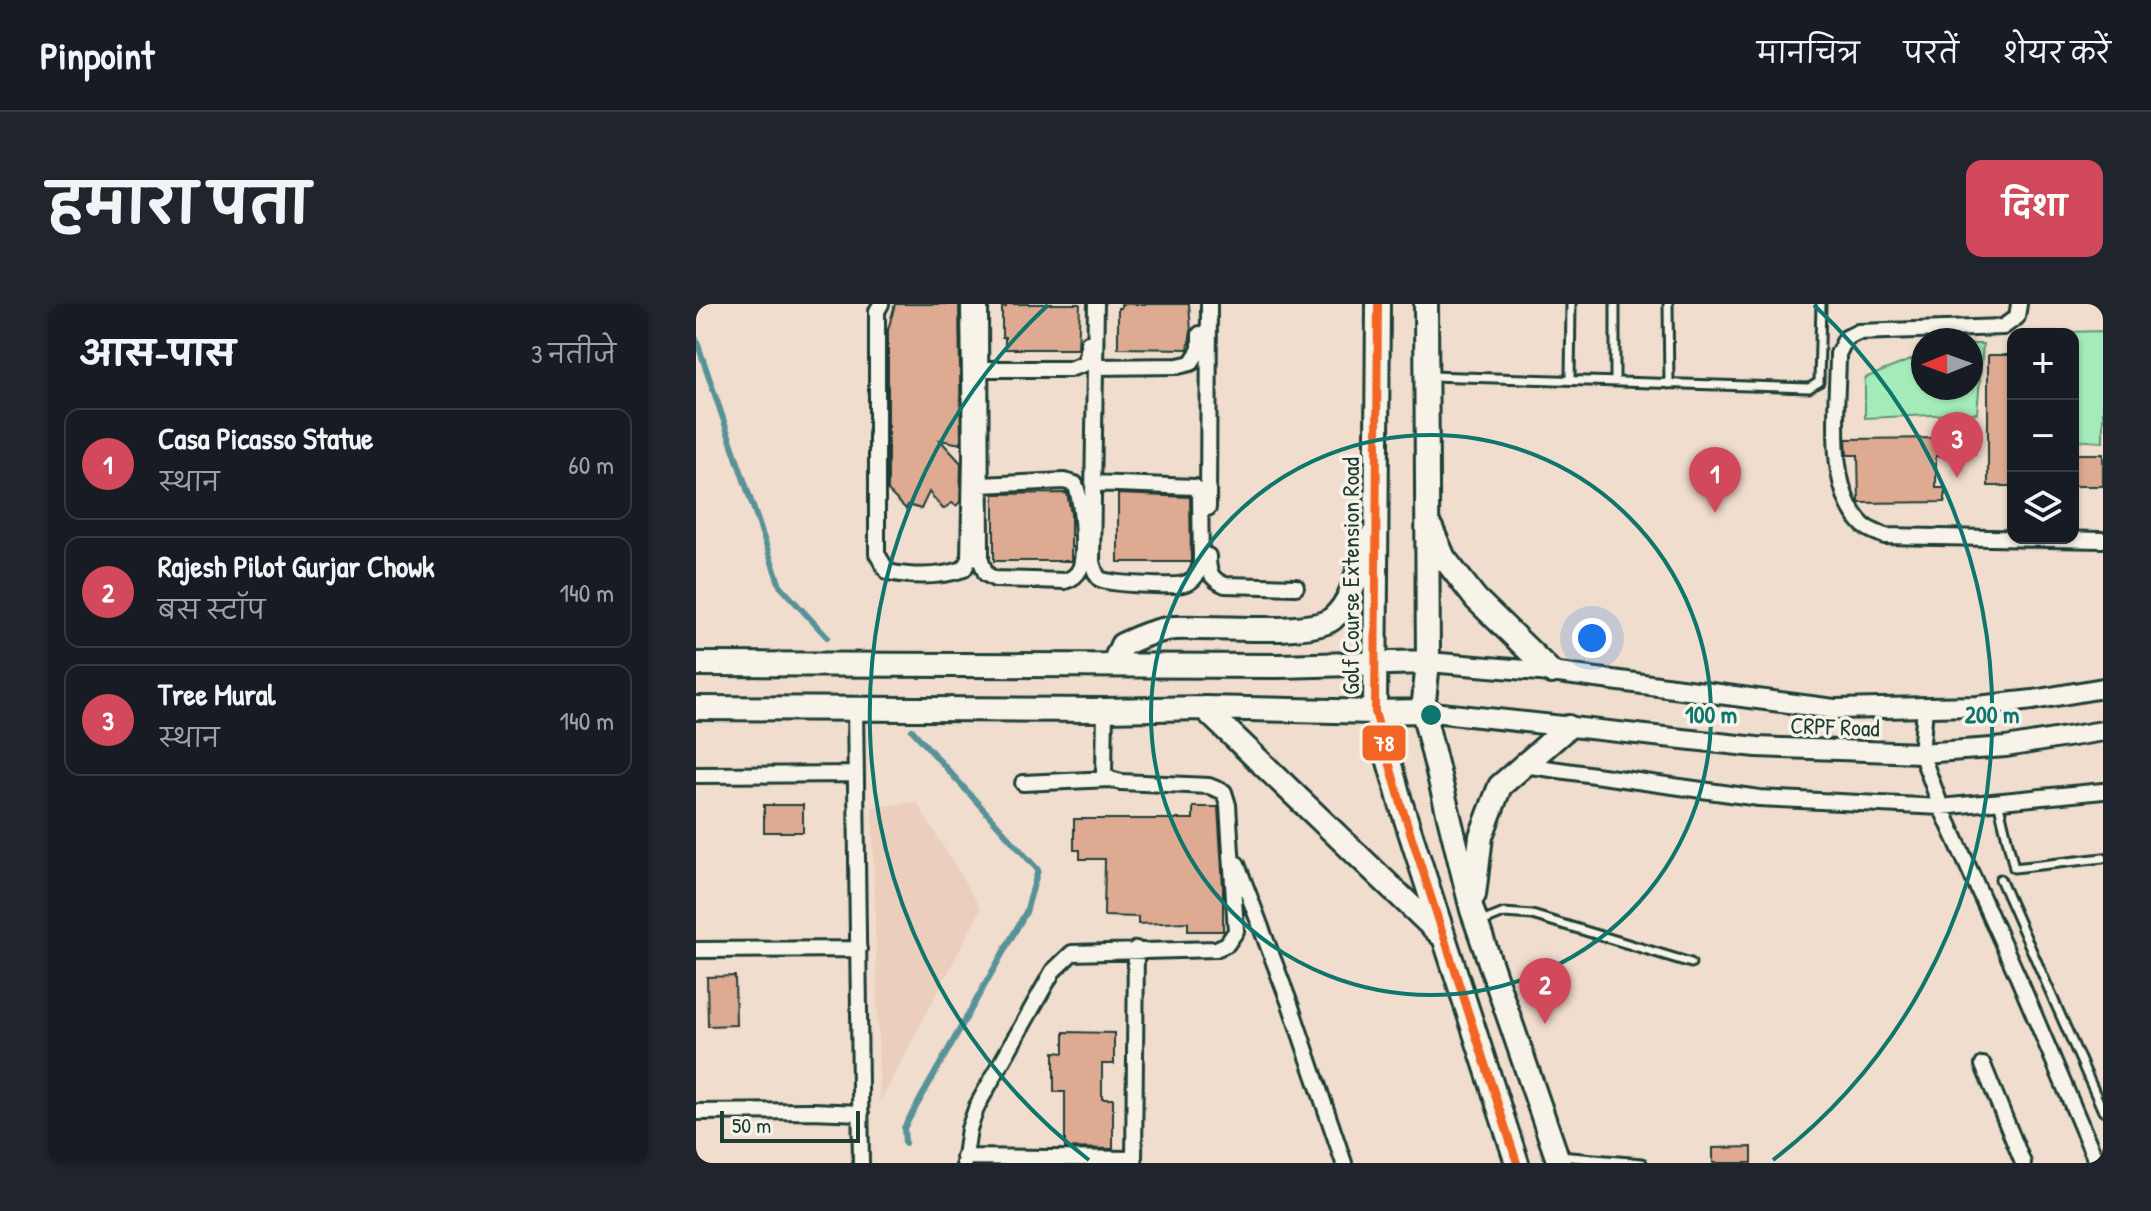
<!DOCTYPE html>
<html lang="hi">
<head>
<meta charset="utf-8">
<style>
	body { margin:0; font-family:"Patrick Hand","Playpen Sans Deva",sans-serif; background:#20242c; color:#f1f3f6 }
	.controls { position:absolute; right:24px; top:24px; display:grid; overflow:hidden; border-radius:16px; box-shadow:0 2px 6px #0004 }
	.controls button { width:72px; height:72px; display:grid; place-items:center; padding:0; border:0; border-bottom:2px solid #363941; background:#171b24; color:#f1f3f6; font:40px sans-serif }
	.compass { position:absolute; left:1215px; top:24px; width:72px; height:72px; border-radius:50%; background:#171b24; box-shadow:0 2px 6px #0004; rotate:269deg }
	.scale { position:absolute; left:24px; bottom:20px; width:140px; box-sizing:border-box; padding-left:8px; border:4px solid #1f3d34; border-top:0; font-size:22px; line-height:28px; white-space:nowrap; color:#1f3d34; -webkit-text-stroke:6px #f7f3e8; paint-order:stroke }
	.you { position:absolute; left:896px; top:334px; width:28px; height:28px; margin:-20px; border:6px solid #fff; border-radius:50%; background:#1a73e8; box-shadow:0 0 0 12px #1a73e833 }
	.badge { display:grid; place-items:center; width:52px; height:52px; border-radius:50%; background:#d1495b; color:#fff; font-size:26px; font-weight:700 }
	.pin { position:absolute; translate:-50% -66px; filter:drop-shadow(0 2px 4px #0008) }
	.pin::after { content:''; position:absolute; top:42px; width:28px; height:24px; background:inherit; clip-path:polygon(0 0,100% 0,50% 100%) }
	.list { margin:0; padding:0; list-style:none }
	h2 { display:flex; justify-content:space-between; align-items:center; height:104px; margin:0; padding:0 32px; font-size:34px }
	h2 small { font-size:26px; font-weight:400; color:#9ea1a6 }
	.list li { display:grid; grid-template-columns:52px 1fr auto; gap:24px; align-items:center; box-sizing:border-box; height:112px; margin:0 16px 16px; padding:0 16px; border:2px solid #363941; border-radius:16px }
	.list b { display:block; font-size:30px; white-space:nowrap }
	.list p { margin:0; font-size:26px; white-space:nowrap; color:#9ea1a6 }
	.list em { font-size:26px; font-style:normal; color:#9ea1a6 }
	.icon { flex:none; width:44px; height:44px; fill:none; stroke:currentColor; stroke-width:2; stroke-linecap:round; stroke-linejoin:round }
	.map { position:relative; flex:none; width:1407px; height:859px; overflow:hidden; border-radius:16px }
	header { display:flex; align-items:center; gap:48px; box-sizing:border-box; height:112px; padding:0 40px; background:#171b24; border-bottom:2px solid #363941 }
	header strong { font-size:38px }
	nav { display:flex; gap:44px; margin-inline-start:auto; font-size:28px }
	.intro { display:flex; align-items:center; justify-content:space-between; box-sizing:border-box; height:192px; padding:0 48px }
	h1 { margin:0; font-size:56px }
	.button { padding:20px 36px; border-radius:16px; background:#d1495b; color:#fff; font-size:28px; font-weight:700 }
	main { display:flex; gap:48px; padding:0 48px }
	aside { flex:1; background:#171b24; border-radius:16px; box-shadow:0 2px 6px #0004 }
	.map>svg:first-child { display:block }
	.built { fill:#ebcebc }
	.green { fill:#a3ebb9; stroke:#619476; stroke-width:2 }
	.water { fill:#7ecbdd; stroke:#589299; stroke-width:2 }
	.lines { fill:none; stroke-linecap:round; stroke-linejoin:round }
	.stream { stroke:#589299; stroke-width:6 }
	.building { fill:#deaa92; stroke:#1f3d34; stroke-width:2 }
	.service-casing { stroke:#1f3d34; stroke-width:13 }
	.minor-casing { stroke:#1f3d34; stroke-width:20 }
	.tertiary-casing { stroke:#1f3d34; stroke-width:24 }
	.secondary-casing { stroke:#1f3d34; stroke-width:28 }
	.service { stroke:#f7f3e8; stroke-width:7 }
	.minor { stroke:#f7f3e8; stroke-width:14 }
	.tertiary { stroke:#f7f3e8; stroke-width:18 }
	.secondary { stroke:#f7f3e8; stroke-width:22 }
	.bus-1-casing { stroke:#f7f3e8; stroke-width:14 }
	.bus-1 { stroke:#f26522; stroke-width:8 }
	.ring { fill:none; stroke:#0f766e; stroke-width:4 }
	.labels { text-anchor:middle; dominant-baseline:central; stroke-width:7; stroke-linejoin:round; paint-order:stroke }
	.street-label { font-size:24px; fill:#1f3d34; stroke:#f7f3e8 }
	.centre { fill:#0f766e; stroke:#f7f3e8; stroke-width:4 }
	.ring-label { font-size:24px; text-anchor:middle; font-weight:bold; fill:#0f766e; stroke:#f7f3e8; stroke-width:7; stroke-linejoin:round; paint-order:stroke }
	.line-badge { stroke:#f7f3e8; stroke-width:3 }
	.badge-label { font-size:22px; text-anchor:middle; font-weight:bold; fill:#fff }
</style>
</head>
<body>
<header>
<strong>Pinpoint</strong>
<nav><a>मानचित्र</a><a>परतें</a><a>शेयर करें</a></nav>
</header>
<div class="intro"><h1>हमारा पता</h1><a class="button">दिशा</a></div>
<main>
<aside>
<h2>आस-पास<small>3 नतीजे</small></h2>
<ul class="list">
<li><span class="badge">1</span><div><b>Casa Picasso Statue</b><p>स्थान</p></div><em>60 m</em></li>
<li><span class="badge">2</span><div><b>Rajesh Pilot Gurjar Chowk</b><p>बस स्टॉप</p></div><em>140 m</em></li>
<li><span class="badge">3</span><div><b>Tree Mural</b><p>स्थान</p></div><em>140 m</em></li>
</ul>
</aside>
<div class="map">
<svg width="1407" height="859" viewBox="0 0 1407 859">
	<rect width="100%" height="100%" fill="#f0ddce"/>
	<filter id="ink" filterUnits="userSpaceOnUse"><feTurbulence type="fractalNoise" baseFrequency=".0125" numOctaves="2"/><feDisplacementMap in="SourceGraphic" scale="16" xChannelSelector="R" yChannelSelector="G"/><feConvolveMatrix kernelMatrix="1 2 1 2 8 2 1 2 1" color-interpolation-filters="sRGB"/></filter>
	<g filter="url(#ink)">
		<path class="built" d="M220,498L285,605L184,798L176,503Z"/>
		<path class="green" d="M1407,27V138L1377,136V30L1336,29Z
			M1275,40H1287L1281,109L1169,114V74L1227,51V84H1275Z"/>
		<path class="water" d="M1277,118L1279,150L1258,151L1256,120Z"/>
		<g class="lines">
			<path class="stream" d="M0,35L84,282L131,333
				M209,839L208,824L330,608L342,566L216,426"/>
		</g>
		<path class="building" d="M199,0H263L265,140L244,136L265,159L264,198L260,202L256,199L247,205L233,188L225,205L212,201L210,205L192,187V26Z
			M310,0H384L382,45H309V33H306V3H310Z
			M425,0H493L495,27L492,45L422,44V4H425Z
			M1292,51H1317V182H1292Z
			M1249,134V152H1240V184H1249V198L1163,199L1162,151H1151L1150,135Z
			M1377,150H1407V182H1377Z
			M371,189L375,210V257H298V190Z
			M422,190L494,193L495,258H422Z
			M68,501H107V528H68Z
			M497,503H522L527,583V627H492V618L442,620V613L408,612L409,555H384V546H378V515H497Z
			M39,672L40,721L12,722L11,673Z
			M368,728L418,729V760H406V795H417V845L369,844V788H358V748L368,749Z
			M1056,843V859H1017V844Z"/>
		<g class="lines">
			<defs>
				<path id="service" d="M972,0L973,80
					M734,72L1113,84L1123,78L1125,0
					M874,76L875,0
					M919,78V0
					M1302,497L1318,564L1407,554
					M1304,575L1407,807
					M783,619L808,609L836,611L995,659
					M863,852L946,859"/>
				<path id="minor" d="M185,0L181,7V250L192,268C217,273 244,273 268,265L273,256L275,152L273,0
					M284,0L285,257L290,270L299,275L369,277C376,275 381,271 384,265C390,249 386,195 379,180L368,177L285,181
					M1323,0L1321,13L1307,23L1162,28L1150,34L1142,50C1142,99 1129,184 1167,221C1172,226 1182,229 1189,232L1407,236
					M399,63L482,62L495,59L504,45V30
					M286,65H373L388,60L392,49V39
					M397,179L499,183L504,190L505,257C504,267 499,278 487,280C477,283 412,280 404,275C399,271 398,264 396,258L400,0
					M512,204L513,0
					M512,252C512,267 514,275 529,281L600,283
					M159,404L165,859
					M1229,404L1225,449L1245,503L1322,673L1401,859
					M827,461L1063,494L1245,503L1407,487
					M0,471L160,470
					M327,479L414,475
					M541,560L594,700L648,859
					M0,646L163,645
					M1287,761L1327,859
					M0,808L116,807L165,809
					M268,853L438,855
					M268,859L273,825L281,802L357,667L376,649L520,645L531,640L540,627L532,501L528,488L513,482L425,478L414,475L408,469L409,406
					M438,859L440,645"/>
				<path id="tertiary" d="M732,358L855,368L1138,405L1281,402L1337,396L1407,384
					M727,407L1061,443L1225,449L1310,443L1407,427"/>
				<path id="secondary" d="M682,0L679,408L705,500L821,859
					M730,0L732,358L727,407L776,606L863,859
					M735,224L748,254L780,295L855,368
					M0,360L582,362L732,358
					M417,361L426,341C443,333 459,326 478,324C510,322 614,332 636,315C658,297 662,264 670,238L676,232
					M0,404L409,406L508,404L679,408L727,407
					M508,404L744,630
					M778,591L785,532L804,482L872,423"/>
			</defs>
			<use href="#service" class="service-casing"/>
			<use href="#minor" class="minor-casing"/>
			<use href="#tertiary" class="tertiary-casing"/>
			<use href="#secondary" class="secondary-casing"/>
			<use href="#service" class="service"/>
			<use href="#minor" class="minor"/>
			<use href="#tertiary" class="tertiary"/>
			<use href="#secondary" class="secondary"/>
			<defs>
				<path id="bus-1" d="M682,0L679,408L705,500L821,859"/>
			</defs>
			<use href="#bus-1" class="bus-1-casing"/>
			<use href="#bus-1" class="bus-1"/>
		</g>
	</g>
	<g class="ring">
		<circle cx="735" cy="411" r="280"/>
		<path d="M393 856A561 561 0 0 1 352 1M1118 1A561 561 0 0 1 1077 856"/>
	</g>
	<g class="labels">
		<g class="street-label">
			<text transform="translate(654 272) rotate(-90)">Golf Course Extension Road</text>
			<text transform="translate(1139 422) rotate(2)">CRPF Road</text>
		</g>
	</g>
	<circle cx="735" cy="411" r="12" class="centre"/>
	<g class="ring-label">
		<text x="1015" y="419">100 m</text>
		<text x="1296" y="419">200 m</text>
	</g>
	<rect class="line-badge" x="665" y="420" width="46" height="38" rx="8" fill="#f26522"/>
	<g class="badge-label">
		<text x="688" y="447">78</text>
	</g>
</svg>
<div class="controls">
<button>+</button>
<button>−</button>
<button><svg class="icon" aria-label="layers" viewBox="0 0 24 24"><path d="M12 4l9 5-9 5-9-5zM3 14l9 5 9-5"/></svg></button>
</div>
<svg class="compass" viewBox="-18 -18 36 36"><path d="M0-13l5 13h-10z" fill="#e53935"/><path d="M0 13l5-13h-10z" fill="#9ea1a6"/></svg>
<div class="scale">50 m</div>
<div class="you"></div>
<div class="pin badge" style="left:1019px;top:209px">1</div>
<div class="pin badge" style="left:849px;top:720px">2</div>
<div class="pin badge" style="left:1261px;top:174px">3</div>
</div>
</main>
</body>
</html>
